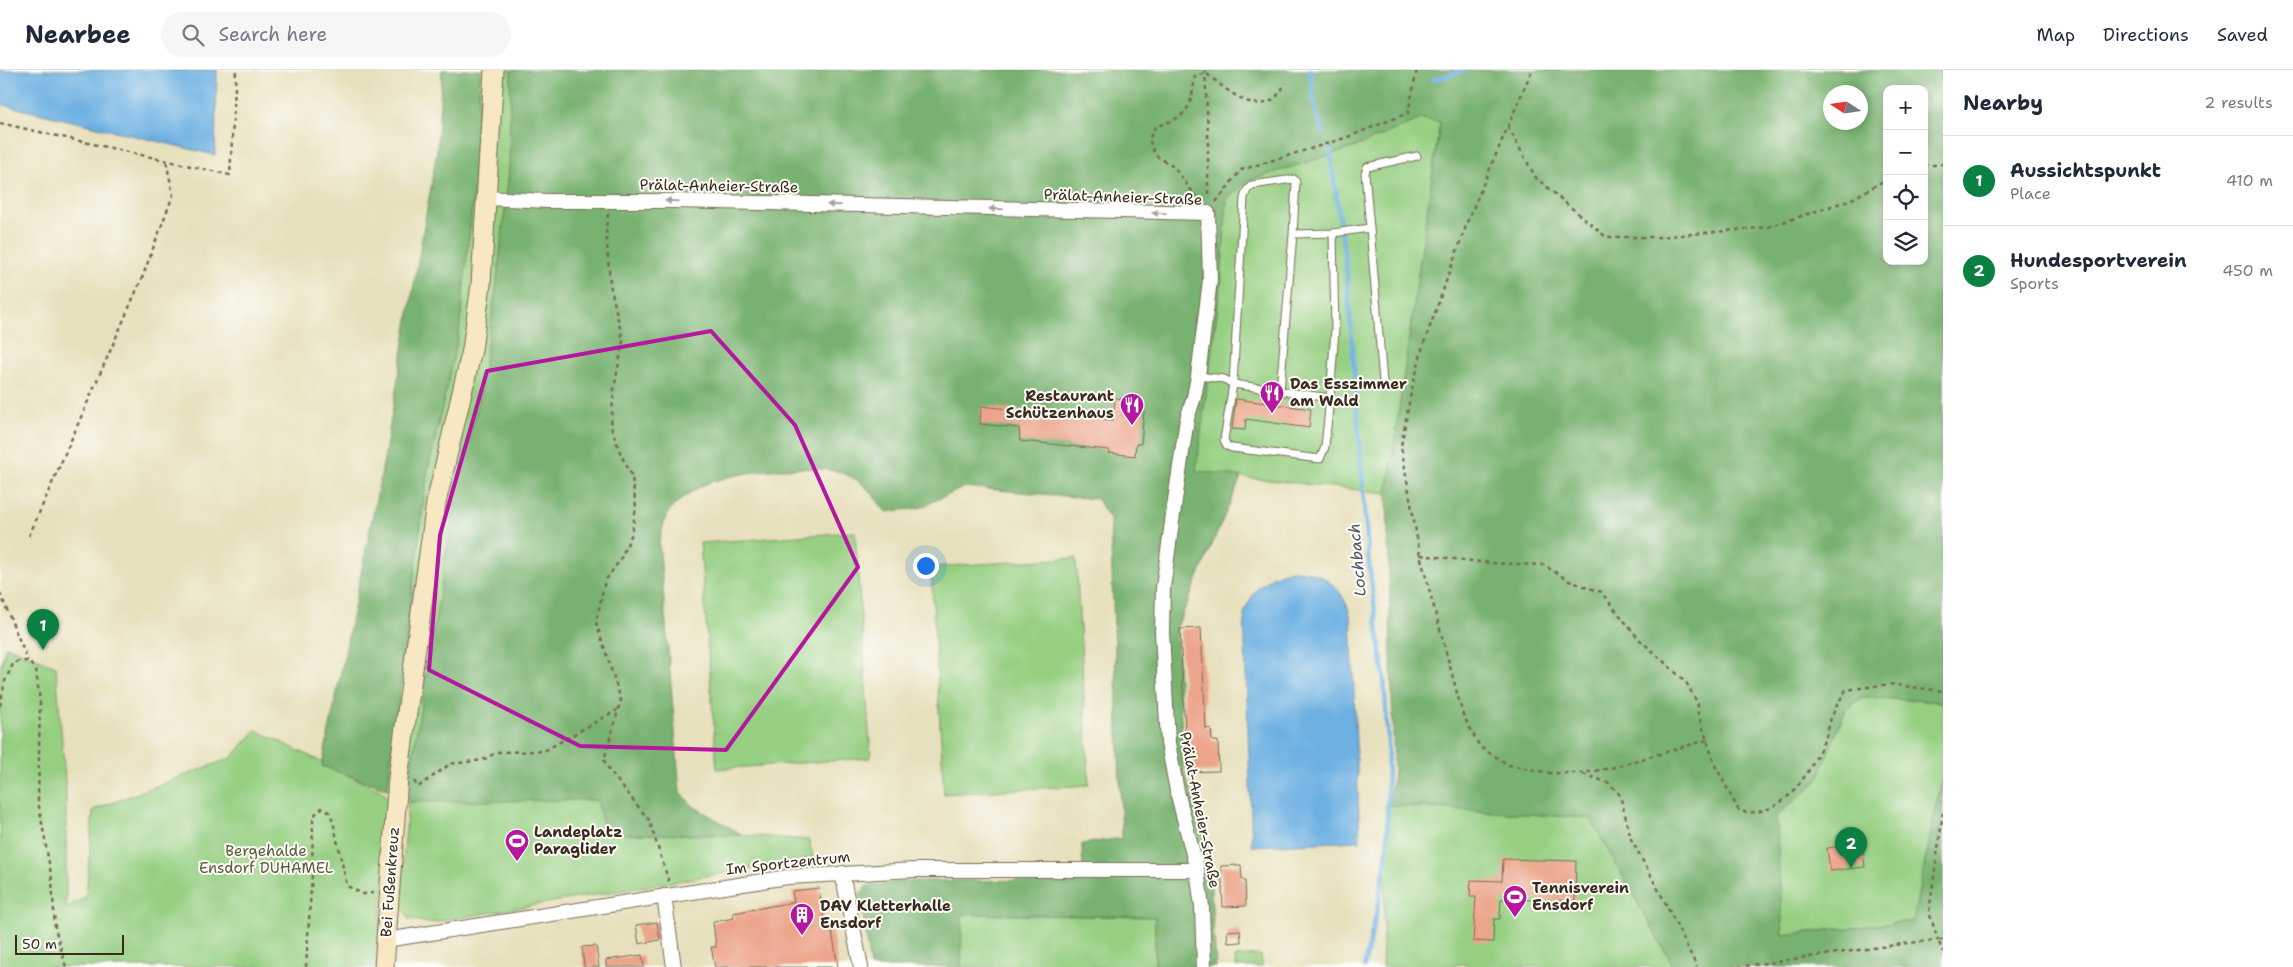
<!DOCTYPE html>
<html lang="en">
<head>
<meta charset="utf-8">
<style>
	body { margin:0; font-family:"Shantell Sans",sans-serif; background:#f6f6f7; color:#1f2937 }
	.controls { position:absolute; right:15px; top:15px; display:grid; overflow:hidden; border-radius:10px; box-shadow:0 2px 8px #0003 }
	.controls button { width:45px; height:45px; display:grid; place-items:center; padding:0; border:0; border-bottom:1px solid #e0e1e3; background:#fff; color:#1f2937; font:25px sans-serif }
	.compass { position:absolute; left:1823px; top:15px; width:45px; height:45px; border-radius:50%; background:#fff; box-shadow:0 2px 8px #0003; rotate:282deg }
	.scale { position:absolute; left:15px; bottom:12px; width:109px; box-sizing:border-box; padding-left:5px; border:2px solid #3b2a1e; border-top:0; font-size:14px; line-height:18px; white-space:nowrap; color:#3b2a1e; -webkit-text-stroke:4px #fdfcf7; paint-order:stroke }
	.you { position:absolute; left:925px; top:495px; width:18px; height:18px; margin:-12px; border:4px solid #fff; border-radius:50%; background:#1a73e8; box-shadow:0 0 0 8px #1a73e833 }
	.badge { display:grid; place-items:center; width:32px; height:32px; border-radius:50%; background:#0b8043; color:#fff; font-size:16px; font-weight:700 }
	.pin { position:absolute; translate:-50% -41px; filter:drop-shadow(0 1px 2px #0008) }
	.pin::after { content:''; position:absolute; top:26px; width:18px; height:15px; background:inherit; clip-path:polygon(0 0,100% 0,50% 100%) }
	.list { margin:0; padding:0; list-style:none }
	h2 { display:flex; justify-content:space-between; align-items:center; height:65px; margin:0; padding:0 20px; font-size:21px }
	h2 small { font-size:16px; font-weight:400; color:#747a83 }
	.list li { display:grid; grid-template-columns:32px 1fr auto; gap:15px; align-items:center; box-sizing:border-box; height:90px; padding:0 20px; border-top:1px solid #e0e1e3 }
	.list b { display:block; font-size:19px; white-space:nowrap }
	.list p { margin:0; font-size:16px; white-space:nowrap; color:#747a83 }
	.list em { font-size:16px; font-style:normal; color:#747a83 }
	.icon { flex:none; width:28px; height:28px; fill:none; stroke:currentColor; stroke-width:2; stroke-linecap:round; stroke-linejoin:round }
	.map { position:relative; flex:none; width:1943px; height:897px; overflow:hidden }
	header { display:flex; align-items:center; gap:30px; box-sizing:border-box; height:70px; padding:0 25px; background:#fff; border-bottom:1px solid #e0e1e3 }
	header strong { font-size:24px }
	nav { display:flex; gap:28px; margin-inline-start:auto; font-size:18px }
	.search { width:350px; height:45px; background:#f6f6f7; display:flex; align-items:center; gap:12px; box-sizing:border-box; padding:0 18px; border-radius:28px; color:#747a83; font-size:19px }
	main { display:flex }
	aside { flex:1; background:#fff }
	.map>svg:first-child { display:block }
	.green { fill:#96cf82; stroke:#687c50 }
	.forest { fill:#78b270; stroke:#5a6e47; fill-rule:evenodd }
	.water { fill:#6cb0e2; stroke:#546d80 }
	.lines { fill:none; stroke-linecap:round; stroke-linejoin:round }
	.stream { stroke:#6cb0e2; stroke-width:4.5 }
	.building { fill:#eca48a }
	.lane-casing { stroke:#776a55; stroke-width:9 }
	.street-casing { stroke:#776a55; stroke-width:16 }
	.secondary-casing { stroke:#776a55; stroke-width:21 }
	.path { stroke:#776a55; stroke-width:2.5; stroke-dasharray:4 4; stroke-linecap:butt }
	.lane { stroke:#fff; stroke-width:7 }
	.street { stroke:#fff; stroke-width:14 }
	.secondary { stroke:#f7e8c3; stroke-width:19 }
	.oneway { fill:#a79f9a }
	.marked { fill:none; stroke:#b5179e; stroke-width:4; stroke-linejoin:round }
	.labels { text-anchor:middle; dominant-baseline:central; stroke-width:4; stroke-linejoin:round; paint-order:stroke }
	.street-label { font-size:15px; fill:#3b2a1e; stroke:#fdfcf7 }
	.poi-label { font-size:15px; font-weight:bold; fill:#3b2a1e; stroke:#fdfcf7; text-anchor:start }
	.park-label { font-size:15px; fill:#565c3c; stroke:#fdfcf7 }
	.water-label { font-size:16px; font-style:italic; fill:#4c5963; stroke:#fdfcf7 }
</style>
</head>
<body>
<header>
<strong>Nearbee</strong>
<div class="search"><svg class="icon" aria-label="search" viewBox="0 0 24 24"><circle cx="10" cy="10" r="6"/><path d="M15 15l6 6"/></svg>Search here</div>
<nav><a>Map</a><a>Directions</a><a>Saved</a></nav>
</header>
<main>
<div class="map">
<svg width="1943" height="897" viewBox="0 0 1943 897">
	<rect width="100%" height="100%" fill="#fdfcf7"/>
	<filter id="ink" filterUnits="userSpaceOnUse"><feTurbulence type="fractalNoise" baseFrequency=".02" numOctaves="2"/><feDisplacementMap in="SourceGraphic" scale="10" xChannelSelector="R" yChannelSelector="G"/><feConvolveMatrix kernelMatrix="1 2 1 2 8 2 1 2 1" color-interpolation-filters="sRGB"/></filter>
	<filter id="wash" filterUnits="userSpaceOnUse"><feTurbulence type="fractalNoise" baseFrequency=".0096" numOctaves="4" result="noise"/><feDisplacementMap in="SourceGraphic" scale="20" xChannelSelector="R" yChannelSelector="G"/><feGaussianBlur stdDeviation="1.12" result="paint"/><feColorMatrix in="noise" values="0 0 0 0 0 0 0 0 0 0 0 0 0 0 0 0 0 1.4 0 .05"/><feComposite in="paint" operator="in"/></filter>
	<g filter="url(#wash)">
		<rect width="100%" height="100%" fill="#e7e0bc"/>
		<path class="green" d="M480,0H511L509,102L497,213L479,328L457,421L407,720L387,719L427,404L459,262L475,108Z
			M1420,49L1440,51L1387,423L1241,407L1176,559L1201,353L1221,211L1227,128L1250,110L1355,77Z
			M855,462L871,688L717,699L700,473Z
			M1076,488L1089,715L944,724L931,497Z
			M6,576L56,596L66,723V838L86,827L93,740L231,688L256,660L385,723V726L390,728L377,897H0V599Z
			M1862,627L1943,632V704L1913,851L1782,865L1776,746L1817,711L1846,638Z
			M548,729L598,730L606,764L743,765L809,770L813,788L429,853L409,849L400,833L408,732Z
			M1388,735L1590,748L1674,897H1469L1466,893L1447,897H1382Z
			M962,844L1155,847V897H961Z
			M1261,885L1262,897H1236L1235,887Z"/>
		<path class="forest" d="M442,0H480L475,108L459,262L427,404L387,719L322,696L383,395L437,81Z
			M511,0H1943V632L1862,627L1846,639L1817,711L1776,746L1783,865L1913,851L1943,704V897H1674L1590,748L1388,735L1394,702L1387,423L1440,52L1421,49L1355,77L1250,110L1227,128L1221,211L1196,401L1241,406L1176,559L1184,702L1199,744L1209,793L1216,897H1155V847L962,844L961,897H870L860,824L867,816L909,811L1083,810L1082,774L1122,768L1110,449L1097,429L965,417L919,438L886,442C874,426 864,411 845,404C813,392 739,401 708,413C695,418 680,429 670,440C664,447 662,463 659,472L680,722L693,736L743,765L605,764L597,730L408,732L407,720L457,421L479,328L497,213L509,102ZM1887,19H1924V191H1887ZM1830,22H1860V52H1830Z"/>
		<path class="water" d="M0,0H217L215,85L0,34Z
			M1292,500C1324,501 1343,517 1351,548L1360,771L1252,776L1244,544C1252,519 1267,506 1292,500Z"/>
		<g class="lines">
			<path class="stream" d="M1310,0L1315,38L1323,63
				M1433,10L1465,0
				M1330,80L1346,196L1369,495L1384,608L1388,673L1387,780L1378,836L1364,897"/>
		</g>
		<g id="blocks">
			<path class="building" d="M1115,328L1142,331L1140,340L1144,341L1141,374H1136L1135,386L1109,383V380L1020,371L1019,358L980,354L981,336L1113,350Z
				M1236,329L1311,339L1309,358L1246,349L1245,360L1232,359Z
				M1201,558L1206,659L1211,658L1212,671H1218L1219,701L1187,702L1180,559Z
				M1862,774L1865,797L1830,801L1827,778Z
				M1503,789L1576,791L1575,831L1501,829L1500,849H1494L1493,872L1473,871L1476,827H1470L1471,810L1502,811Z
				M1241,795L1242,810H1245L1246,836L1223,837L1221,796Z
				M819,818L825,856L831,855L838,897H715L711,877H716L713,852L734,848L733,843L794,832L792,821Z
				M657,852L660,870L639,874L636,855Z
				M1240,860L1241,872L1228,873L1227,861Z
				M596,876L599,897H584L582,877Z
				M642,885L644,897H606V890Z"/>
		</g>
	</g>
	<g filter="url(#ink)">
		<use href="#blocks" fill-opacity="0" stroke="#776a55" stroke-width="1"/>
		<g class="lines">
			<defs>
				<path id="lane" d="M1370,158L1365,103L1367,97L1417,86
					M1333,163L1370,158L1383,312
					M1293,164L1296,112L1294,109L1252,115L1247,120L1244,128L1233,314L1224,370L1227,376L1232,378L1320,389L1325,377L1330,328
					M1198,306L1224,309L1233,314L1330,328L1335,259L1333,163L1293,164L1280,321"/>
				<path id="street" d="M487,128L548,131H673L1208,143L1210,210L1198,306L1194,327L1187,349L1175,430L1163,518L1162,562L1168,673L1177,721L1197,800L1202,837L1204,897
					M842,803L861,897
					M664,826L674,897
					M386,870L788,807L914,800H1197"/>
				<path id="secondary" d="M384,897L398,708L436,433L472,280L481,214L494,0"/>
			</defs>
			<use href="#lane" class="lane-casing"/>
			<use href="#street" class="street-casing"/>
			<use href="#secondary" class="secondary-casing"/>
			<path class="path" d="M1205,0L1208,63V128
				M0,53L230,105L236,0
				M1508,57L1536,108L1606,167H1660L1768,157L1850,130L1887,109
				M1924,96L1943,94
				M1197,128L1174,97L1155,85L1149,69L1155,57C1189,45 1190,42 1195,6L1206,3C1229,22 1266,56 1285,13
				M1216,132L1241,100L1345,68L1408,43L1417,0
				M608,144L606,160L610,214L623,271L614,319L611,356L621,385L632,406L636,438L631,466L620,490L605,511L596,552L621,630L604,690L609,700L649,750L669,812
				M29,466L142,208L173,125L166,90
				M1420,485L1401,376L1410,328L1422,279L1468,150L1532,0
				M0,523L28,591
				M0,636L5,611L14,592L28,591L36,600L40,632L38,731L52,810L55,858L66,897
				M1707,670L1611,698L1582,703H1550L1509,695L1480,677L1463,645L1420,485L1490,493L1544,495L1569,511L1601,522L1638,568L1686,612L1698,634L1697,640L1715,695L1739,741C1783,751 1811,702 1826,666C1829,659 1829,651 1833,644C1836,636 1841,628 1846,620L1889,614L1943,621
				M1583,704L1609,713L1620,725L1631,769L1665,832L1697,897
				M414,711L418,717L450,694L483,690L497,682L544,681L617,640
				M1943,870H1938L1943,882
				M306,897L312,804L313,750L316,743L322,738L329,742L333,751L347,816L363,824L373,823
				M1738,897L1909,873L1938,870L1929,842L1943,743"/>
			<use href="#lane" class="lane"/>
			<use href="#street" class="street"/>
			<use href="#secondary" class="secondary"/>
		</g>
		<defs><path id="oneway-solid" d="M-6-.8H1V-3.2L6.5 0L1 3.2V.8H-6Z" transform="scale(1.25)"/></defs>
		<g class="oneway">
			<use href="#oneway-solid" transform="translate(672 131) rotate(-179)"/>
			<use href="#oneway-solid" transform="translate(834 135) rotate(-179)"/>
			<use href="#oneway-solid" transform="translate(996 139) rotate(-179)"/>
			<use href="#oneway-solid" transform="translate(1159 143) rotate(-179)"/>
		</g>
	</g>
	<path class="marked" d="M711,261L795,355L858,497L726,680L580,676L429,600L440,465L487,301Z"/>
	<defs>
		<symbol id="restaurant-pin" viewBox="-11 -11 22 30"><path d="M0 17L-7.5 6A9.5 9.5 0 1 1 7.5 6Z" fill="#b5179e" stroke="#fdfcf7"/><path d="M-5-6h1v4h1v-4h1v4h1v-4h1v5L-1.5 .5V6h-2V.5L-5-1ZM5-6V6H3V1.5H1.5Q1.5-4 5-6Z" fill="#fff"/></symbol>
		<symbol id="stadium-pin" viewBox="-11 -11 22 30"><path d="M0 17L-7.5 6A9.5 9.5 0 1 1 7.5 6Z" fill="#b5179e" stroke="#fdfcf7"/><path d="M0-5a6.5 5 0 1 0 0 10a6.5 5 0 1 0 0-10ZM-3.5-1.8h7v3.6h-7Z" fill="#fff"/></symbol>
		<symbol id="building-pin" viewBox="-11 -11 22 30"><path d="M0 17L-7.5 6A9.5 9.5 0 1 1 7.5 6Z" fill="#b5179e" stroke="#fdfcf7"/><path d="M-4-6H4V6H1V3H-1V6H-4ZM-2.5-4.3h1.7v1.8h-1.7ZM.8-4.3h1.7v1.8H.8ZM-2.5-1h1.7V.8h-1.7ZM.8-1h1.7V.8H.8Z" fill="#fff"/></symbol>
	</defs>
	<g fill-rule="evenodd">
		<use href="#restaurant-pin" x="1258" y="309" width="28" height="38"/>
		<use href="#restaurant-pin" x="1118" y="321" width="28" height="38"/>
		<use href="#stadium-pin" x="503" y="757" width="28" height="38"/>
		<use href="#stadium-pin" x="1501" y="813" width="28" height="38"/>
		<use href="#building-pin" x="788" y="831" width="28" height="38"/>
	</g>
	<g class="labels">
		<g class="street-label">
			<text transform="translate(719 116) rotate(1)">Prälat-Anheier-Straße</text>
			<text transform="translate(1123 127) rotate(2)">Prälat-Anheier-Straße</text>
			<text transform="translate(1200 740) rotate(79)">Prälat-Anheier-Straße</text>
			<text transform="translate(788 793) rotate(-6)">Im Sportzentrum</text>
			<text transform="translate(390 812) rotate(-86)">Bei Fußenkreuz</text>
		</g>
		<g class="poi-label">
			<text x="1290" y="314">Das Esszimmer<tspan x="1290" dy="17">am Wald</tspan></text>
			<text x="1114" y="326" text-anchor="end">Restaurant<tspan x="1114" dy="17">Schützenhaus</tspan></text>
			<text x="534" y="762">Landeplatz<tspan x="534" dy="17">Paraglider</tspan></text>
			<text x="1532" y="818">Tennisverein<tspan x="1532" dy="17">Ensdorf</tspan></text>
			<text x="820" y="836">DAV Kletterhalle<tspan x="820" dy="17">Ensdorf</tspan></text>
		</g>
		<g class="park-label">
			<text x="266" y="781">Bergehalde<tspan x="266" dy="17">Ensdorf DUHAMEL</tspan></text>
		</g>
		<g class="water-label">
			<text transform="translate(1357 490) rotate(-95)">Lochbach</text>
		</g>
	</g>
</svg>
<div class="controls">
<button>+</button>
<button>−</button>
<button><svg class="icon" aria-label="locate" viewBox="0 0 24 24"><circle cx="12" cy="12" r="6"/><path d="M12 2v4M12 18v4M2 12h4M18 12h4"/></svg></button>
<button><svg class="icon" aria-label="layers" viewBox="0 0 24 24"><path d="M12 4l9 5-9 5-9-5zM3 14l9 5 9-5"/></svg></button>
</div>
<svg class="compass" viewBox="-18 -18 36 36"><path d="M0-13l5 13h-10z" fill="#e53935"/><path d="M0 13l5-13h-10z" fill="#747a83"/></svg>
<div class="scale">50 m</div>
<div class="you"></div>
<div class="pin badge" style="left:43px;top:580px">1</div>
<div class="pin badge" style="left:1851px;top:798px">2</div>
</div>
<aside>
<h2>Nearby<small>2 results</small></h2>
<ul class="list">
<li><span class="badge">1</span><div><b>Aussichtspunkt</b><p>Place</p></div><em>410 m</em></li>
<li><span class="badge">2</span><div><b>Hundesportverein</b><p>Sports</p></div><em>450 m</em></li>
</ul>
</aside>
</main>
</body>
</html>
